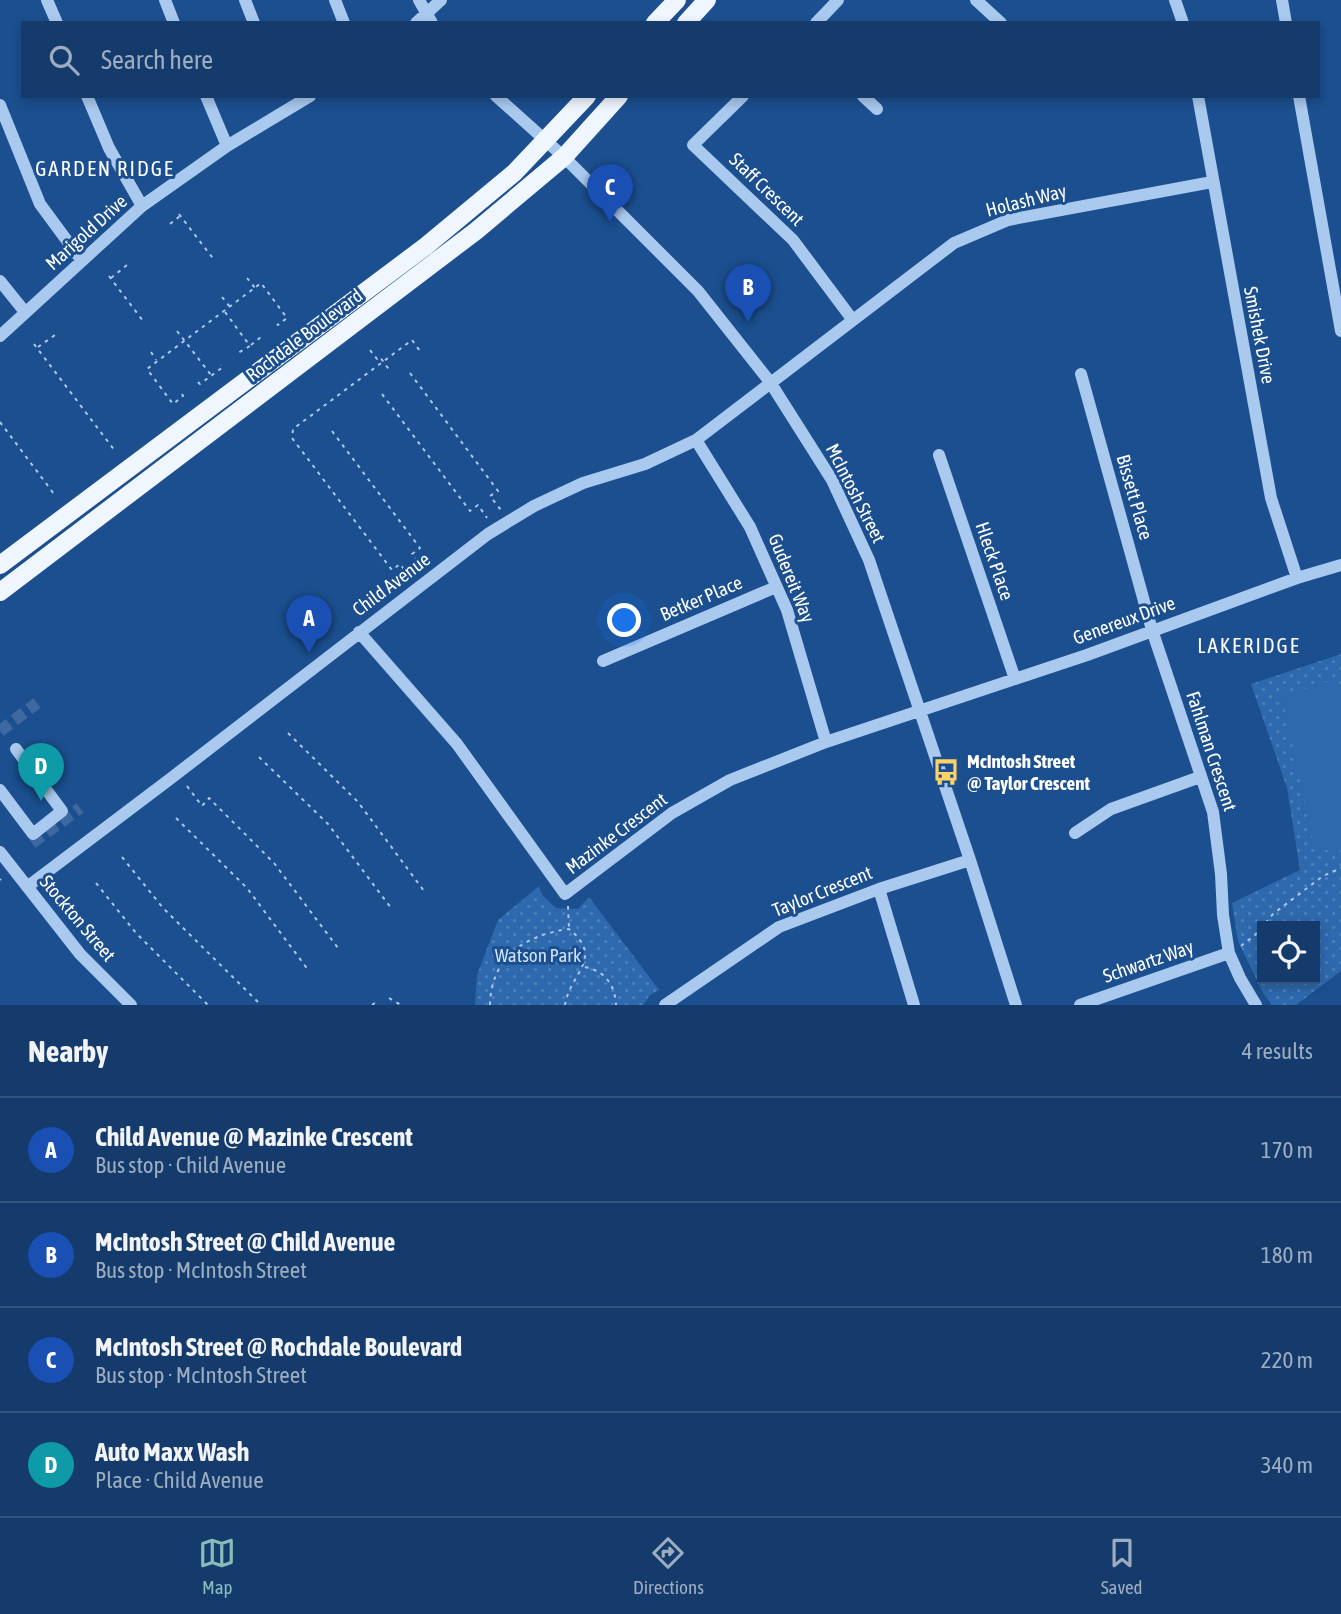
<!DOCTYPE html>
<html lang="en">
<head>
<meta charset="utf-8">
<style>
	body { margin:0; font-family:"Asap Condensed",sans-serif; background:#1d4271; color:#f1f3f6 }
	.controls { position:absolute; right:21px; bottom:21px; display:grid; overflow:hidden; border-radius:0px; box-shadow:0 4px 10px #0003 }
	.controls button { width:63px; height:63px; display:grid; place-items:center; padding:0; border:0; border-bottom:2px solid #33557e; background:#143b6b; color:#f1f3f6; font:35px sans-serif }
	.you { position:absolute; left:625px; top:621px; width:24px; height:24px; margin:-18px; border:5px solid #fff; border-radius:50%; background:#1a73e8; box-shadow:0 0 0 10px #1a73e833 }
	.badge { display:grid; place-items:center; width:46px; height:46px; border-radius:50%; background:#8bbbb9; color:#fff; font-size:23px; font-weight:700 }
	.pin { position:absolute; translate:-50% -58px; filter:drop-shadow(0 2px 4px #0008) }
	.pin::after { content:''; position:absolute; top:37px; width:24px; height:21px; background:inherit; clip-path:polygon(0 0,100% 0,50% 100%) }
	.list { margin:0; padding:0; list-style:none }
	h2 { display:flex; justify-content:space-between; align-items:center; height:91px; margin:0; padding:0 28px; font-size:30px }
	h2 small { font-size:23px; font-weight:400; color:#9dadc1 }
	.list li { display:grid; grid-template-columns:46px 1fr auto; gap:21px; align-items:center; box-sizing:border-box; height:105px; padding:0 28px; border-top:2px solid #33557e }
	.list b { display:block; font-size:26px; white-space:nowrap }
	.list p { margin:0; font-size:23px; white-space:nowrap; color:#9dadc1 }
	.list em { font-size:23px; font-style:normal; color:#9dadc1 }
	.icon { flex:none; width:38px; height:38px; fill:none; stroke:currentColor; stroke-width:2; stroke-linecap:round; stroke-linejoin:round }
	.map { position:relative; flex:none; width:1341px; height:1005px; overflow:hidden }
	.search { position:absolute; background:#143b6b; box-shadow:0 4px 10px #0003; left:21px; right:21px; top:21px; height:77px; display:flex; align-items:center; gap:18px; box-sizing:border-box; padding:0 24px; border-radius:0px; color:#9dadc1; font-size:26px }
	.sheet { height:511px; background:#143b6b }
	nav { display:flex; justify-content:space-around; align-items:center; box-sizing:border-box; height:98px; border-top:2px solid #33557e; background:#143b6b; font-size:19px; color:#9dadc1 }
	nav a { display:grid; justify-items:center; gap:4px }
	nav .on { color:#8bbbb9 }
	.map>svg:first-child { display:block }
	.green { fill:url(#green-dots); fill-rule:evenodd }
	.pitch { fill:#2e69ad }
	.lines { fill:none; stroke-linecap:round; stroke-linejoin:round }
	.minor-tunnel { stroke:#3d69a0; stroke-width:12; stroke-dasharray:12 6; stroke-linecap:butt }
	.path { stroke:#a9c9ee; stroke-width:2; stroke-dasharray:3.5 5; stroke-linecap:butt }
	.minor { stroke:#a9c9ee; stroke-width:12 }
	.major { stroke:#f0f6ff; stroke-width:18 }
	.labels { text-anchor:middle; dominant-baseline:central; stroke-width:6; stroke-linejoin:round; paint-order:stroke }
	.street-label { font-size:19px; fill:#fff; stroke:#1b4f8f }
	.poi-label { font-size:19px; font-weight:bold; fill:#fff; stroke:#1b4f8f; text-anchor:start }
	.park-label { font-size:19px; fill:#cfe3fa; stroke:#1b4f8f }
	.neighbourhood-label { font-size:21px; letter-spacing:2px; fill:#fff; stroke:#1b4f8f }
</style>
</head>
<body>
<div class="map">
<svg width="1341" height="1005" viewBox="0 0 1341 1005">
	<defs>
		<pattern id="green-dots" width="8" height="8" patternUnits="userSpaceOnUse" patternTransform="scale(1.75)"><rect width="8" height="8" fill="#2e69ad"/><path d="M2 2h.1M6 6h.1" fill="none" stroke="#4d80b9" stroke-width="1.8" stroke-linecap="round"/></pattern>
	</defs>
	<rect width="100%" height="100%" fill="#1b4f8f"/>
	<path class="green" d="M1341,654V971L1296,1005H1272L1262,991L1238,941L1232,903L1300,870L1287,788L1251,684ZM1262,926H1315V979H1262Z
		M539,886L542,895L556,908L578,909L589,897L659,990L650,995L643,1005H475L477,975L498,920Z"/>
	<path class="pitch" d="M1327,682L1341,684V850L1334,853L1314,845L1282,696Z"/>
	<g class="lines">
		<path class="minor-tunnel" d="M0,731L37,703
			M32,843L80,808"/>
		<path class="path" d="M179,214L215,261
			M170,224L180,216
			M109,276L143,321
			M111,278L127,265
			M247,278L255,288
			M222,297L230,307
			M225,312L250,346L238,353
			M177,331L211,375
			M34,344L115,451
			M251,345L261,337L260,335
			M38,347L55,335
			M370,350L377,359L380,357L390,371
			M151,352L156,360
			M410,373L498,491L490,496L501,510
			M198,382L200,384L223,367L221,365
			M182,394L183,396L173,404L147,369L261,283L287,318L278,325L277,324
			M382,394L470,511L478,505L487,518
			M0,422L54,494
			M332,431L420,548L412,554L422,567
			M409,576L400,564L392,570L292,438L293,429L412,340L420,351
			M288,733L358,802L424,891
			M259,757L328,824L391,908
			M187,786L202,806L209,798L274,863L338,948
			M176,818L247,888L309,971
			M122,857L163,908L261,1005
			M0,880L1,879
			M96,883L136,933L208,1005
			M568,906L569,928
			M1241,946L1255,935L1273,914L1323,876L1341,868
			M585,967C605,971 615,985 616,1005
			M389,998L401,1005
			M372,1005L379,1000
			M490,1005C491,957 525,935 569,929C605,958 570,973 565,1005"/>
		<path class="minor" d="M47,0L57,23
			M165,0L174,23
			M245,0L254,23
			M335,0L344,23
			M419,0L432,23
			M976,0L1001,23
			M1175,0L1183,23
			M1282,0L1286,23
			M416,23L441,0
			M816,23L838,0
			M87,96L109,148L142,206
			M206,96L227,146
			M496,96L564,157L698,291L770,382L832,480L869,560L970,860L1016,1005
			M743,96L693,145L793,240L852,319
			M863,96L877,109
			M1198,96L1271,498L1297,578
			M1299,96L1341,331
			M0,105L40,204L82,261
			M0,281L25,312
			M0,336L142,206L227,146L310,96
			M1081,374L1152,630L1213,812L1221,874L1223,915L1229,953L1240,978L1256,1005
			M696,440L750,527L787,610L826,742
			M939,455L1015,679
			M359,632L457,744L565,894L672,813L730,780L826,742L1087,655L1297,578L1341,565
			M603,661L776,587
			M0,790L33,834L62,811L16,749
			M1075,833L1111,809L1200,777
			M0,852L80,954L131,1005
			M27,887L170,779L488,534L534,506L583,483L645,464L696,440L954,243L1008,220L1212,182
			M879,889L914,1005
			M665,1005L779,927L879,889L970,860
			M1080,1005L1229,953"/>
		<path class="major" d="M655,23L677,0
			M686,23L707,0
			M0,565L426,246L514,173L587,96
			M0,592L476,231L564,157L619,96"/>
	</g>
	<defs>
		<symbol id="bus-bare" viewBox="-9 -9 18 18"><path d="M-5-6H5V4H4V6H2V4H-2V6H-4V4H-5ZM-3.5-4V0h7V-4ZM-3.5 1.2v1.5H-2V1.2ZM2 1.2v1.5H3.5V1.2Z" fill="#ffd166" stroke="#1b4f8f" stroke-width="2.5" paint-order="stroke"/></symbol>
	</defs>
	<g fill-rule="evenodd">
		<use href="#bus-bare" x="927" y="753" width="38" height="38"/>
	</g>
	<g class="labels">
		<g class="street-label">
			<text transform="translate(767 189) rotate(44)">Staff Crescent</text>
			<text transform="translate(1026 200) rotate(-14)">Holash Way</text>
			<text transform="translate(86 232) rotate(-42)">Marigold Drive</text>
			<text transform="translate(304 335) rotate(-37)">Rochdale Boulevard</text>
			<text transform="translate(1260 335) rotate(79)">Smishek Drive</text>
			<text transform="translate(856 493) rotate(63)">McIntosh Street</text>
			<text transform="translate(1135 497) rotate(74)">Bissett Place</text>
			<text transform="translate(995 561) rotate(71)">Hleck Place</text>
			<text transform="translate(792 578) rotate(68)">Gudereit Way</text>
			<text transform="translate(391 584) rotate(-37)">Child Avenue</text>
			<text transform="translate(701 598) rotate(-23)">Betker Place</text>
			<text transform="translate(1124 620) rotate(-20)">Genereux Drive</text>
			<text transform="translate(1212 751) rotate(72)">Fahlman Crescent</text>
			<text transform="translate(616 833) rotate(-37)">Mazinke Crescent</text>
			<text transform="translate(822 891) rotate(-22)">Taylor Crescent</text>
			<text transform="translate(78 918) rotate(50)">Stockton Street</text>
			<text transform="translate(1148 961) rotate(-19)">Schwartz Way</text>
		</g>
		<g class="poi-label">
			<text x="967" y="761">McIntosh Street<tspan x="967" dy="22">@ Taylor Crescent</tspan></text>
		</g>
		<g class="park-label">
			<text x="538" y="955">Watson Park</text>
		</g>
		<g class="neighbourhood-label">
			<text x="105" y="168">GARDEN RIDGE</text>
			<text x="1249" y="645">LAKERIDGE</text>
		</g>
	</g>
</svg>
<div class="controls">
<button><svg class="icon" aria-label="locate" viewBox="0 0 24 24"><circle cx="12" cy="12" r="6"/><path d="M12 2v4M12 18v4M2 12h4M18 12h4"/></svg></button>
</div>
<div class="you"></div>
<div class="pin badge" style="left:309px;top:653px;background:#1a4fb4">A</div>
<div class="pin badge" style="left:748px;top:322px;background:#1a4fb4">B</div>
<div class="pin badge" style="left:610px;top:222px;background:#1a4fb4">C</div>
<div class="pin badge" style="left:41px;top:801px;background:#0f9aa8">D</div>
<div class="search"><svg class="icon" aria-label="search" viewBox="0 0 24 24"><circle cx="10" cy="10" r="6"/><path d="M15 15l6 6"/></svg>Search here</div>
</div>
<section class="sheet">
<h2>Nearby<small>4 results</small></h2>
<ul class="list">
<li><span class="badge" style="background:#1a4fb4">A</span><div><b>Child Avenue @ Mazinke Crescent</b><p>Bus stop · Child Avenue</p></div><em>170 m</em></li>
<li><span class="badge" style="background:#1a4fb4">B</span><div><b>McIntosh Street @ Child Avenue</b><p>Bus stop · McIntosh Street</p></div><em>180 m</em></li>
<li><span class="badge" style="background:#1a4fb4">C</span><div><b>McIntosh Street @ Rochdale Boulevard</b><p>Bus stop · McIntosh Street</p></div><em>220 m</em></li>
<li><span class="badge" style="background:#0f9aa8">D</span><div><b>Auto Maxx Wash</b><p>Place · Child Avenue</p></div><em>340 m</em></li>
</ul>
</section>
<nav>
<a class="on"><svg class="icon" aria-label="map" viewBox="0 0 24 24"><path d="M3 6l6-2 6 2 6-2v14l-6 2-6-2-6 2zM9 4v14M15 6v14"/></svg>Map</a>
<a><svg class="icon" aria-label="directions" viewBox="0 0 24 24"><path d="M12 3l9 9-9 9-9-9zM9 14v-3h6M13 9l2 2-2 2"/></svg>Directions</a>
<a><svg class="icon" aria-label="saved" viewBox="0 0 24 24"><path d="M7 4h10v16l-5-4-5 4z"/></svg>Saved</a>
</nav>
</body>
</html>
